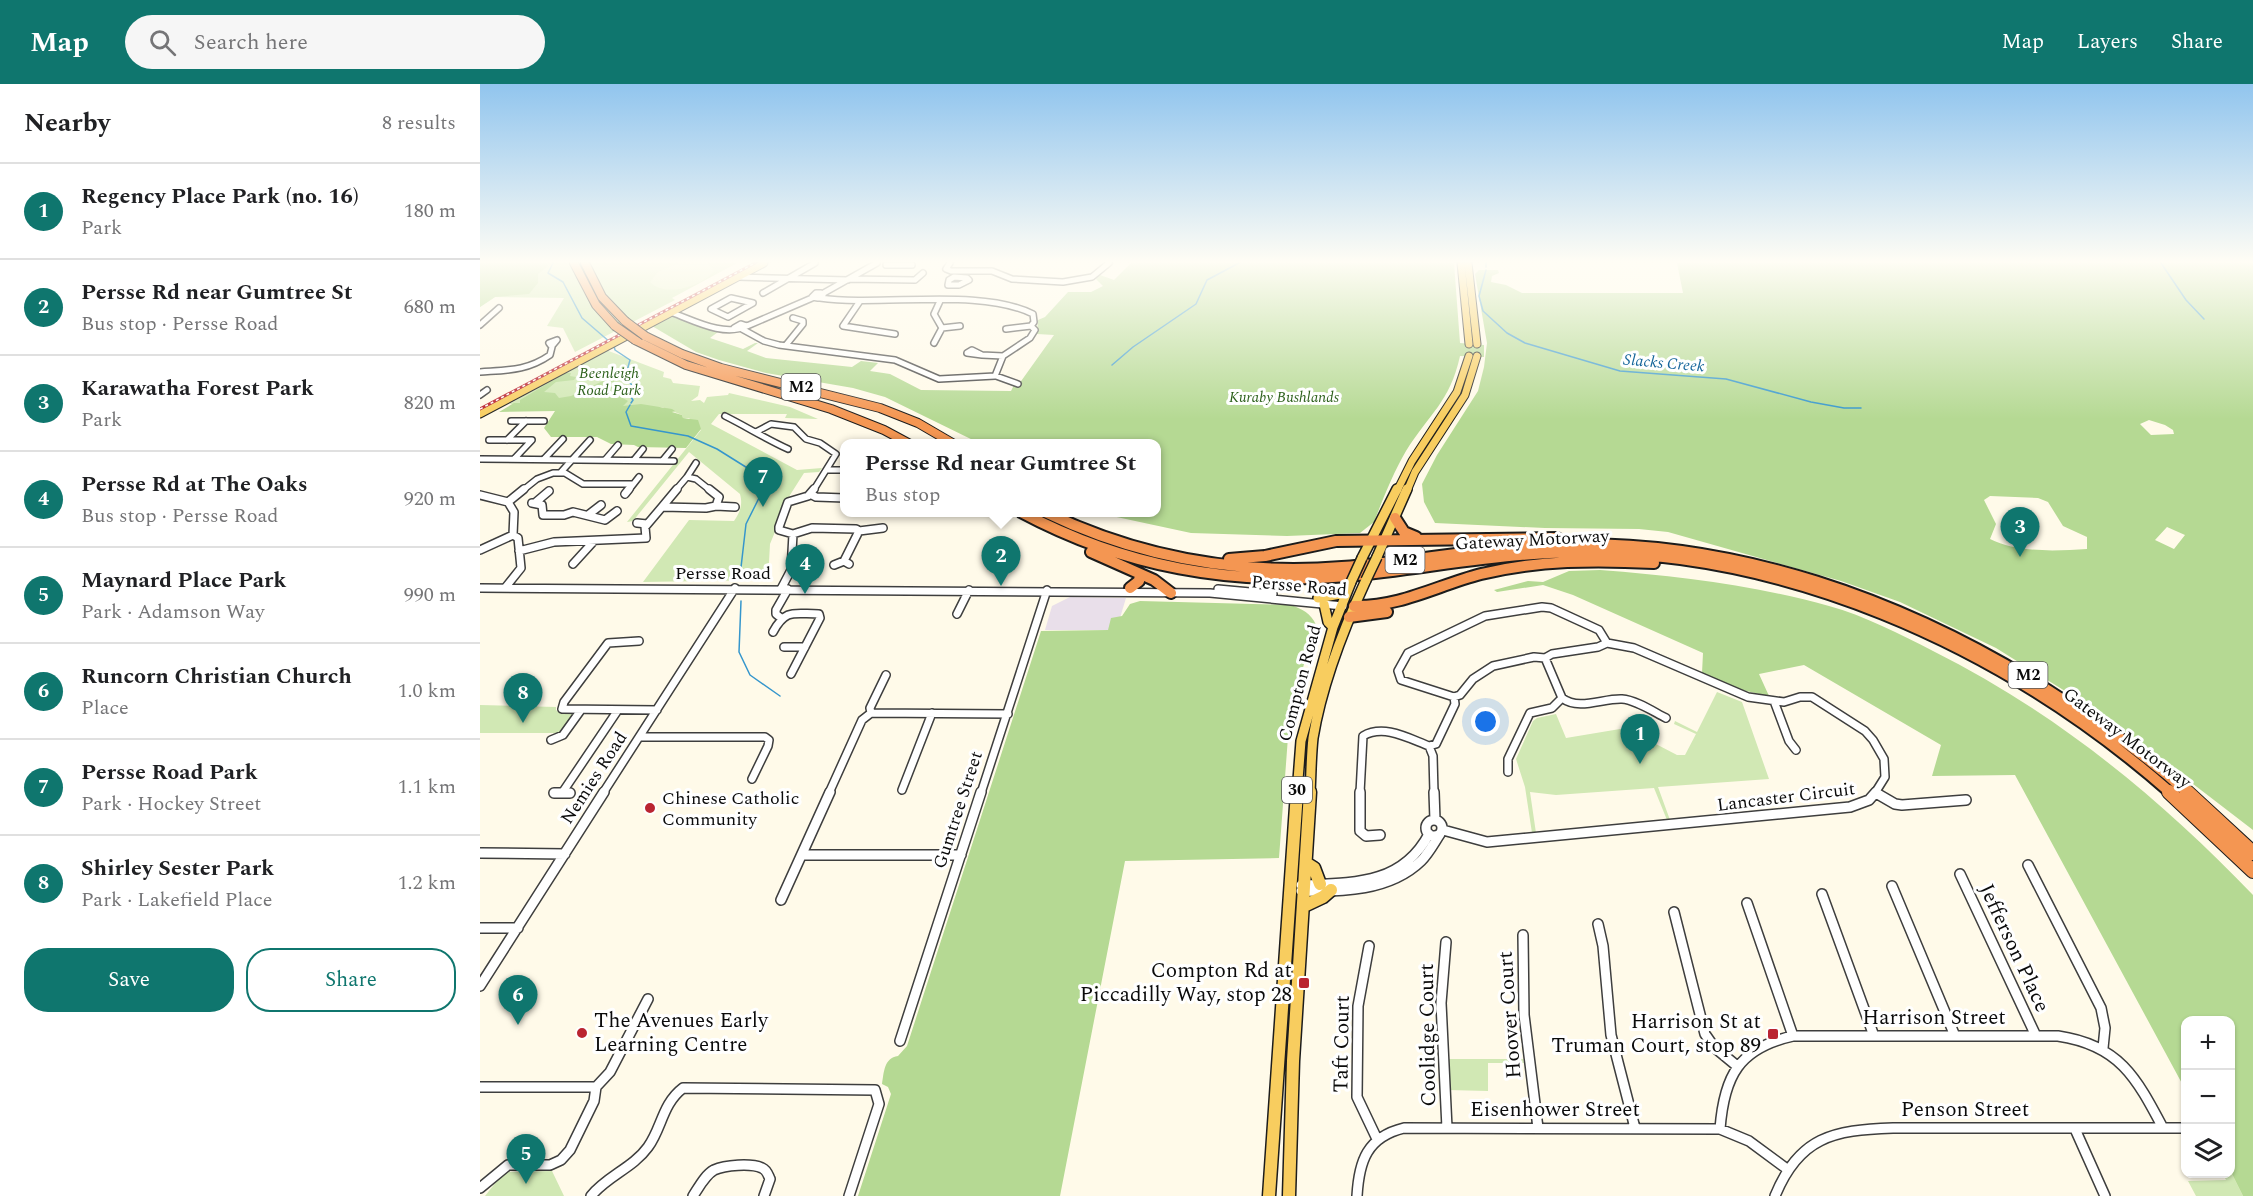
<!DOCTYPE html>
<html lang="en">
<head>
<meta charset="utf-8">
<style>
	body { margin:0; font-family:Spectral,serif; background:#f6f6f6; color:#202124 }
	.controls { position:absolute; right:18px; bottom:18px; display:grid; overflow:hidden; border-radius:12px; box-shadow:0 2px 4px #0004 }
	.controls button { width:54px; height:54px; display:grid; place-items:center; padding:0; border:0; border-bottom:2px solid #e0e0e0; background:#fff; color:#202124; font:30px sans-serif }
	.you { position:absolute; left:1006px; top:638px; width:21px; height:21px; margin:-15px; border:4px solid #fff; border-radius:50%; background:#1a73e8; box-shadow:0 0 0 9px #1a73e833 }
	.badge { display:grid; place-items:center; width:39px; height:39px; border-radius:50%; background:#0f766e; color:#fff; font-size:20px; font-weight:700 }
	.pin { position:absolute; translate:-50% -50px; filter:drop-shadow(0 2px 3px #0008) }
	.pin::after { content:''; position:absolute; top:32px; width:21px; height:18px; background:inherit; clip-path:polygon(0 0,100% 0,50% 100%) }
	.popup { position:absolute; left:360px; top:355px; width:321px; height:78px; box-sizing:border-box; display:grid; place-content:center; border-radius:12px; background:#fff; filter:drop-shadow(0 2px 4px #0005); font-size:20px; white-space:nowrap; color:#757577 }
	.popup b { font-size:22px; color:#202124 }
	.popup::after { content:''; position:absolute; left:50%; top:100%; margin-left:-12px; border:12px solid transparent; border-top-color:#fff }
	.list { margin:0; padding:0; list-style:none }
	h2 { display:flex; justify-content:space-between; align-items:center; height:78px; margin:0; padding:0 24px; font-size:26px }
	h2 small { font-size:20px; font-weight:400; color:#757577 }
	.list li { display:grid; grid-template-columns:39px 1fr auto; gap:18px; align-items:center; box-sizing:border-box; height:96px; padding:0 24px; border-top:2px solid #e0e0e0 }
	.list b { display:block; font-size:22px; white-space:nowrap }
	.list p { margin:0; font-size:20px; white-space:nowrap; color:#757577 }
	.list em { font-size:20px; font-style:normal; color:#757577 }
	.actions { display:flex; gap:12px; padding:18px 24px }
	.actions a { flex:1; padding:14px 0; border:2px solid #0f766e; border-radius:24px; text-align:center; font-size:21px; color:#0f766e }
	.actions .main { background:#0f766e; color:#fff }
	.icon { flex:none; width:33px; height:33px; fill:none; stroke:currentColor; stroke-width:2; stroke-linecap:round; stroke-linejoin:round }
	.map { position:relative; flex:none; width:1773px; height:1112px; overflow:hidden }
	header { display:flex; align-items:center; gap:36px; box-sizing:border-box; height:84px; padding:0 30px; background:#0f766e; color:#fff }
	header strong { font-size:28px }
	nav { display:flex; gap:33px; margin-inline-start:auto; font-size:21px }
	.search { width:420px; height:54px; background:#f6f6f6; display:flex; align-items:center; gap:15px; box-sizing:border-box; padding:0 21px; border-radius:33px; color:#757577; font-size:22px }
	main { display:flex }
	aside { flex:1; background:#fff }
	.map>svg:first-child { display:block }
	.industrial { fill:#e9dfea }
	.green { fill:#d1e8b4 }
	.forest { fill:#b5d993; fill-rule:evenodd }
	.pitch { fill:#e2efc5 }
	.lines { fill:none; stroke-linecap:round; stroke-linejoin:round }
	.stream { stroke:#3596cc; stroke-width:1.5 }
	.minor-far2-casing { stroke:#3e3e3e; stroke-width:8 }
	.minor-far1-casing { stroke:#3e3e3e; stroke-width:10 }
	.minor-casing { stroke:#3e3e3e; stroke-width:12 }
	.major-far2-casing { stroke:#1c1c1c; stroke-width:9 }
	.major-far1-casing { stroke:#1c1c1c; stroke-width:12 }
	.major-casing { stroke:#1c1c1c; stroke-width:15 }
	.highway-far2-casing { stroke:#1c1c1c; stroke-width:10 }
	.highway-far1-casing { stroke:#1c1c1c; stroke-width:14 }
	.highway-casing { stroke:#1c1c1c; stroke-width:16 }
	.minor-far2 { stroke:#fff; stroke-width:5 }
	.minor-far1 { stroke:#fff; stroke-width:7 }
	.minor { stroke:#fff; stroke-width:9 }
	.major-far2 { stroke:#f8cd5f; stroke-width:7 }
	.major-far1 { stroke:#f8cd5f; stroke-width:9 }
	.major { stroke:#f8cd5f; stroke-width:12 }
	.highway-far2 { stroke:#f49652; stroke-width:8 }
	.highway-far1 { stroke:#f49652; stroke-width:10 }
	.highway { stroke:#f49652; stroke-width:14 }
	.rail-casing { stroke:#ba2431; stroke-width:3 }
	.rail { stroke:#fff; stroke-width:1.5; stroke-dasharray:3; stroke-linecap:butt }
	.major-bridge-casing { stroke:#1c1c1c; stroke-width:12; stroke-linecap:butt }
	.highway-bridge-casing { stroke:#1c1c1c; stroke-width:10; stroke-linecap:butt }
	.major-bridge { stroke:#f8cd5f; stroke-width:9 }
	.highway-bridge { stroke:#f49652; stroke-width:8 }
	.poi-dot { fill:#ba2431; stroke:#fff; stroke-width:2 }
	.labels { text-anchor:middle; dominant-baseline:central; stroke-width:6; stroke-linejoin:round; paint-order:stroke }
	.far-park-label { font-size:15px; font-style:italic; fill:#2d611c; stroke:#fff }
	.far-water-label { font-size:16px; font-style:italic; fill:#16669b; stroke:#fff }
	.shield { fill:#fff; stroke:#545454; stroke-width:1.5 }
	.shield-label { font-size:16px; font-weight:bold; fill:#0b0b0b }
	.street-label { font-size:18px; fill:#0b0b0b; stroke:#fff }
	.poi-label { font-size:18px; fill:#0b0b0b; stroke:#fff; text-anchor:start }
	.near-street-label { font-size:21px; fill:#0b0b0b; stroke:#fff }
	.near-poi-label { font-size:21px; fill:#0b0b0b; stroke:#fff; text-anchor:end }
</style>
</head>
<body>
<header>
<strong>Map</strong>
<div class="search"><svg class="icon" aria-label="search" viewBox="0 0 24 24"><circle cx="10" cy="10" r="6"/><path d="M15 15l6 6"/></svg>Search here</div>
<nav><a>Map</a><a>Layers</a><a>Share</a></nav>
</header>
<main>
<aside>
<h2>Nearby<small>8 results</small></h2>
<ul class="list">
<li><span class="badge">1</span><div><b>Regency Place Park (no. 16)</b><p>Park</p></div><em>180 m</em></li>
<li><span class="badge">2</span><div><b>Persse Rd near Gumtree St</b><p>Bus stop · Persse Road</p></div><em>680 m</em></li>
<li><span class="badge">3</span><div><b>Karawatha Forest Park</b><p>Park</p></div><em>820 m</em></li>
<li><span class="badge">4</span><div><b>Persse Rd at The Oaks</b><p>Bus stop · Persse Road</p></div><em>920 m</em></li>
<li><span class="badge">5</span><div><b>Maynard Place Park</b><p>Park · Adamson Way</p></div><em>990 m</em></li>
<li><span class="badge">6</span><div><b>Runcorn Christian Church</b><p>Place</p></div><em>1.0 km</em></li>
<li><span class="badge">7</span><div><b>Persse Road Park</b><p>Park · Hockey Street</p></div><em>1.1 km</em></li>
<li><span class="badge">8</span><div><b>Shirley Sester Park</b><p>Park · Lakefield Place</p></div><em>1.2 km</em></li>
</ul>
<div class="actions"><a class="main">Save</a><a>Share</a></div>
</aside>
<div class="map">
<svg width="1773" height="1112" viewBox="0 0 1773 1112">
	<rect width="100%" height="100%" fill="#fffae9"/>
	<path class="industrial" d="M590,513L646,514L640,534L628,546H565L572,522Z"/>
	<path class="green" d="M0,179H257L192,214L195,216L95,268L83,244L67,242L84,214L15,213L0,223Z
		M126,266L184,288L183,293L191,295L193,299L220,302L218,312L211,317L220,316L224,319L227,313L248,311L249,309L310,323L338,335L305,334L307,330H239L231,340L317,386L342,384L339,388L324,389L310,411L290,460L288,496L163,498L209,436L254,437C260,428 263,421 260,410L209,368L153,437L147,438L221,346L209,334H203L202,331L182,323L67,324L29,320Z
		M1237,608L1262,618L1289,695L1178,703L1190,736H1187L1174,704L1076,711L1050,708L1056,749H1052L1045,703L1036,675L1053,637L1057,634L1076,630L1086,654L1140,645L1149,646L1197,671H1205L1216,650L1194,640L1195,637L1217,648Z
		M0,621L76,623V626L81,630H93L80,649H0Z
		M967,975H1043L1044,979H1008V1007L968,1006Z
		M72,1087L84,1112H5L24,1088Z
		M1751,1088L1763,1112H1716L1708,1097L1746,1096L1743,1090Z"/>
	<path class="forest" d="M0,179H68V182L58,190V199L49,210L15,213L0,223Z
		M651,179H974L980,259L1004,261V273L980,272C970,318 949,330 926,367C913,389 903,415 894,438L880,449L807,452L711,449L618,429L677,428V360L499,359L405,313L373,304L286,289L239,276L216,268L172,242C178,239 184,234 190,233C198,230 226,246 238,248L230,254L263,265L275,259H278L267,267L286,274L372,283L381,277L398,279L390,287L410,290L441,306L531,307L534,301L539,300L574,251L557,250L558,236L565,233L588,208H611L623,202L614,193L620,191L634,196Z
		M1197,179H1773V746L1622,630L1516,564L1420,518L1361,497L1188,448L1159,445L1065,444L955,439L944,418L942,400L957,371L998,307L1004,283L1007,259L995,190L999,186H1018L1019,189L1012,192L1011,198L1026,201L1042,209H1203ZM1669,336L1685,341L1693,346L1694,350L1671,351L1660,340ZM1510,412L1558,414L1568,418L1583,442L1607,453V465C1576,467 1538,469 1510,455L1516,440L1504,416ZM1687,443L1705,451L1694,465L1675,456Z
		M85,289H91L90,292L96,293L94,296L76,298L64,308L75,309L79,314L91,312L125,296L134,297L135,301L141,302V313L148,317L143,322L161,320L192,325L195,327L192,328L202,331L203,334L218,336L221,345L206,364L158,363L154,361L131,360L117,353H71L64,344L75,327L19,328L34,319H40V316Z
		M1120,486C1198,492 1274,501 1349,522C1385,532 1420,550 1453,567C1575,628 1679,713 1773,811V1112H1763L1751,1088L1750,936H1706L1705,1005L1535,691L1452,692L1461,661L1324,581L1279,590L1289,612L1257,605L1222,589L1223,569L1093,511L1063,501L1017,508L1014,506L1048,497L1063,498L1089,487Z
		M660,517L811,521C822,525 831,529 836,541L810,626L799,774L645,777L580,1112H378L411,1010L408,1003L402,1000C404,988 404,974 418,972L427,962L561,547L628,546L631,534L642,532L650,520Z"/>
	<path class="pitch" d="M200,179H227L234,187C223,202 185,214 170,198L178,188Z"/>
	<g class="lines">
		<path class="stream" d="M73,179L68,189L83,198L102,234L131,259
			M1006,179V183
			M1681,179L1706,216L1724,235
			M1006,186L999,212L1003,227L1027,249L1045,259L1140,287L1246,295L1331,318L1364,324H1381
			M134,262L135,266L150,276L145,294L152,301L147,308L153,316L151,319
			M632,281L653,263L716,220L727,196L759,179
			M150,321L146,328L151,342L208,352L237,365L269,385L283,406L266,440L260,492
			M261,517L259,568L270,591L300,612"/>
		<defs>
			<path id="minor-far2" d="M470,179L466,185L471,187H512L532,195L583,198L612,193L629,179
				M406,181H432
				M258,193L368,196
				M474,193L487,194L489,196L479,201H468L469,196Z
				M369,195L435,196L443,189
				M283,209L335,179
				M336,209H341L343,211L338,214L332,213Z
				M342,210L397,179
				M251,214L273,219L248,233L231,225Z
				M380,217L363,242L415,250
				M193,229C215,237 244,253 267,242L261,240L254,244
				M0,241L19,224
				M267,242L332,214
				M462,244L480,242
				M262,245L284,257L299,261L415,276L459,295L515,292L523,272L550,254L555,246L551,242L554,238L553,230C499,203 401,223 340,214
				M526,245L551,242
				M454,259L462,244L454,230L460,217
				M306,261L323,240V237L313,234
				M492,266L502,271L487,269Z
				M502,271L523,272
				M0,288C27,286 47,287 70,271L72,263L69,259L77,256L72,262
				M516,292L538,300
				M0,311L7,306
				M245,332C267,343 286,355 308,365
				M31,337H64
				M276,348L291,340L314,343L326,355L340,359L356,370L333,407
				M9,356H52L34,375
				M27,356L46,337
				M0,375L194,377
				M64,375L83,355
				M125,376L138,361
				M154,376L163,365
				M183,376L192,365
				M348,386H365
				M81,388L110,356
				M207,393L216,379
				M42,407L57,395L73,389H85L103,400H153
				M148,407L159,393
				M195,407L207,393L216,395L231,407"/>
			<path id="minor-far1" d="M197,405L182,423L226,424L236,422
				M229,405L239,413L236,422
				M145,410L149,405
				M330,410L336,413L365,414
				M0,411L28,418L34,428L33,451L38,454L41,484L25,504
				M28,418L44,405
				M56,418L69,407
				M52,419L62,421L63,431H84L93,428L125,436L137,427
				M236,422L255,423
				M108,431L121,421
				M157,439L167,440
				M379,447L403,444
				M313,450L332,444L376,445L379,447L364,477
				M0,466L33,451
				M39,467L74,458L166,454L165,443L182,423
				M93,480L114,457
				M354,481L364,477L369,480
				M0,504L730,509L863,522
				M301,505L311,486L313,450L299,446V443L308,418L328,412L334,405
				M738,505L793,510
				M477,530L489,506
				M301,534L296,530V526L308,505
				M293,548C306,524 314,530 339,530L340,534L311,590
				M159,557L128,559L84,618L82,625L177,626
				M304,563H325
				M1065,574L1082,614C1099,627 1123,614 1142,615C1156,616 1174,628 1186,634
				M974,613L921,596L918,587L928,569L1005,532L1062,523L1071,524L1119,546L1127,559
				M1294,617L1309,657L1316,666
				M391,629L390,624L406,591
				M160,653H285L289,656L288,662L272,695
				M71,656L83,651L101,626
				M1028,688V675L1050,629L1072,624L1082,614
				M422,706L452,629
				M74,709H90
				M82,709L138,626
				M123,709L255,504
				M349,709L382,636L391,629L528,630
				M501,709L567,506
				M880,709L883,652C904,640 928,654 949,662
				M954,709L953,672L949,662L956,660L975,620L974,613L980,611L993,595L1013,582L1054,573L1065,574L1072,570L1118,563L1127,559L1154,564L1268,613L1304,618L1320,613H1332L1385,647L1393,656L1404,675L1405,693L1395,709"/>
			<path id="minor" d="M880,708V747L886,752L900,751
				M954,708L955,736
				M74,709H90
				M1396,709L1415,720L1422,721L1486,716
				M946 744a8 8 0 1 1 16 0a8 8 0 1 1-16 0Z
				M963,746L1007,758L1370,723L1389,716L1396,708
				M0,769L85,770
				M323,771H481
				M1548,781L1621,924L1625,944L1623,964
				M1480,790L1556,952
				M821,801C873,799 922,801 949,750
				M1412,802L1475,952
				M821,807C862,808 910,807 941,777C949,769 954,759 960,750
				M1342,810L1394,952
				M301,816L350,708
				M1267,819L1313,952
				M1194,828L1225,950L1234,963L1257,982
				M1118,840L1123,862L1131,951L1155,1044
				M0,844H38
				M1043,851L1044,931L1058,1044
				M966,858L961,919L967,1044
				M889,862L878,922L877,1013L897,1055
				M0,902L124,708
				M420,957L501,708
				M0,1003H116
				M1240,1045C1244,992 1259,964 1313,952H1578C1639,961 1656,993 1683,1044
				M1595,1045L1625,1112
				M0,1104L28,1081H70L81,1076L90,1066L114,1017L116,1003L130,988L168,915
				M111,1112C127,1092 153,1084 168,1063C182,1044 182,1020 203,1004L395,1006L399,1020L369,1112
				M213,1112C219,1103 225,1091 234,1086C245,1081 271,1079 282,1084C287,1086 288,1091 290,1095L284,1112
				M877,1112C879,1077 887,1053 924,1044L1240,1045L1269,1057L1307,1085
				M1295,1112C1319,1053 1353,1046 1413,1044H1706"/>
			<path id="major-far2" d="M981,179L989,260
				M988,179L997,260
				M0,330L284,179
				M917,407L932,377L977,308L989,272
				M927,407L935,388L985,311L997,272"/>
			<path id="major-far1" d="M897,473L927,405
				M882,474L917,405
				M838,514L866,509
				M844,520L848,538L853,543
				M817,709L821,657L853,543L871,498
				M830,709C831,691 831,672 833,654C842,599 863,546 886,496"/>
			<path id="major" d="M826,779L834,784L840,800
				M824,822L843,813L851,806
				M789,1112L817,708
				M809,1112L813,977L830,708"/>
			<path id="highway-far2" d="M94,179L116,221L135,242
				M105,179L122,213L145,237
				M165,252L202,270L241,284L400,324L438,339L474,360
				M155,256L206,281L351,325L404,346L430,360"/>
			<path id="highway-far1" d="M541,428C644,483 751,502 868,492C935,486 1002,472 1069,469C1297,459 1523,561 1691,709
				M565,428C658,473 759,491 862,483C929,478 995,465 1062,461C1250,451 1431,516 1586,618C1629,645 1671,675 1708,709
				M915,434L924,448L936,453
				M611,468L674,496L691,509
				M749,475L785,472L856,457L1077,454
				M650,504L659,497L660,490
				M874,522C921,523 958,501 1001,490C1058,476 1116,476 1174,479
				M869,533L907,528"/>
			<path id="highway" d="M1689,708L1773,787
				M1707,708L1773,769"/>
		</defs>
		<use href="#minor-far2" class="minor-far2-casing"/>
		<use href="#minor-far1" class="minor-far1-casing"/>
		<use href="#minor" class="minor-casing"/>
		<use href="#major-far2" class="major-far2-casing"/>
		<use href="#major-far1" class="major-far1-casing"/>
		<use href="#major" class="major-casing"/>
		<use href="#highway-far2" class="highway-far2-casing"/>
		<use href="#highway-far1" class="highway-far1-casing"/>
		<use href="#highway" class="highway-casing"/>
		<use href="#minor-far2" class="minor-far2"/>
		<use href="#minor-far1" class="minor-far1"/>
		<use href="#minor" class="minor"/>
		<use href="#major-far2" class="major-far2"/>
		<use href="#major-far1" class="major-far1"/>
		<use href="#major" class="major"/>
		<use href="#highway-far2" class="highway-far2"/>
		<use href="#highway-far1" class="highway-far1"/>
		<use href="#highway" class="highway"/>
		<defs>
			<path id="rail" d="M0,325L275,179"/>
		</defs>
		<use href="#rail" class="rail-casing"/>
		<use href="#rail" class="rail"/>
		<defs>
			<path id="major-bridge" d="M886,496L897,473
				M871,498L882,474"/>
			<path id="highway-bridge" d="M145,237L165,252
				M135,242L155,256"/>
		</defs>
		<use href="#major-bridge" class="major-bridge-casing"/>
		<use href="#highway-bridge" class="highway-bridge-casing"/>
		<use href="#major-bridge" class="major-bridge"/>
		<use href="#highway-bridge" class="highway-bridge"/>
	</g>
	<linearGradient id="sky" x2="0" y2="1"><stop stop-color="#91c5ee"/><stop offset="0.53" stop-color="#fffdf5"/><stop offset="1" stop-color="#fffdf5" stop-opacity="0"/></linearGradient>
	<rect width="1773" height="335" fill="url(#sky)"/>
	<g class="poi-dot">
		<circle cx="170" cy="724" r="6"/>
		<rect x="818" y="893" width="12" height="12" rx="3"/>
		<circle cx="102" cy="949" r="6"/>
		<rect x="1287" y="944" width="12" height="12" rx="3"/>
	</g>
	<g class="labels">
		<g class="far-park-label">
			<text x="129" y="289">Beenleigh<tspan x="129" dy="17">Road Park</tspan></text>
			<text x="804" y="313">Kuraby Bushlands</text>
		</g>
		<g class="far-water-label">
			<text transform="translate(1184 279) rotate(5)">Slacks Creek</text>
		</g>
		<g class="shield">
			<rect x="301.5" y="290" width="39" height="26" rx="4.5"/>
			<rect x="905.5" y="463" width="39" height="26" rx="4.5"/>
			<rect x="1528.5" y="578" width="39" height="26" rx="4.5"/>
			<rect x="802" y="693" width="30" height="26" rx="4.5"/>
		</g>
		<g class="shield-label">
			<text x="321" y="303">M2</text>
			<text x="925" y="476">M2</text>
			<text x="1548" y="591">M2</text>
			<text x="817" y="706">30</text>
		</g>
		<g class="street-label">
			<text transform="translate(1052 456) rotate(-3)">Gateway Motorway</text>
			<text x="243" y="489">Persse Road</text>
			<text transform="translate(819 502) rotate(5)">Persse Road</text>
			<text transform="translate(820 599) rotate(-75)">Compton Road</text>
			<text transform="translate(1647 654) rotate(37)">Gateway Motorway</text>
			<text transform="translate(114 694) rotate(-57)">Nemies Road</text>
			<text transform="translate(1306 713) rotate(-7)">Lancaster Circuit</text>
			<text transform="translate(478 726) rotate(-72)">Gumtree Street</text>
		</g>
		<g class="poi-label">
			<text x="182" y="714">Chinese Catholic<tspan x="182" dy="21">Community</tspan></text>
		</g>
		<g class="near-street-label">
			<text transform="translate(1534 864) rotate(65)">Jefferson Place</text>
			<text transform="translate(1030 931) rotate(-94)">Hoover Court</text>
			<text x="1454" y="934">Harrison Street</text>
			<text transform="translate(948 951) rotate(-91)">Coolidge Court</text>
			<text transform="translate(862 960) rotate(-89)">Taft Court</text>
			<text x="1075" y="1026">Eisenhower Street</text>
			<text x="1485" y="1026">Penson Street</text>
		</g>
		<g class="near-poi-label">
			<text x="812" y="887">Compton Rd at<tspan x="812" dy="24">Piccadilly Way, stop 28</tspan></text>
			<text x="114" y="937" text-anchor="start">The Avenues Early<tspan x="114" dy="24">Learning Centre</tspan></text>
			<text x="1281" y="938">Harrison St at<tspan x="1281" dy="24">Truman Court, stop 89</tspan></text>
		</g>
	</g>
</svg>
<div class="controls">
<button>+</button>
<button>−</button>
<button><svg class="icon" aria-label="layers" viewBox="0 0 24 24"><path d="M12 4l9 5-9 5-9-5zM3 14l9 5 9-5"/></svg></button>
</div>
<div class="you"></div>
<div class="pin badge" style="left:1160px;top:680px">1</div>
<div class="pin badge" style="left:521px;top:502px">2</div>
<div class="popup"><b>Persse Rd near Gumtree St</b>Bus stop</div>
<div class="pin badge" style="left:1540px;top:473px">3</div>
<div class="pin badge" style="left:325px;top:510px">4</div>
<div class="pin badge" style="left:46px;top:1100px">5</div>
<div class="pin badge" style="left:38px;top:941px">6</div>
<div class="pin badge" style="left:283px;top:423px">7</div>
<div class="pin badge" style="left:43px;top:639px">8</div>
</div>
</main>
</body>
</html>
